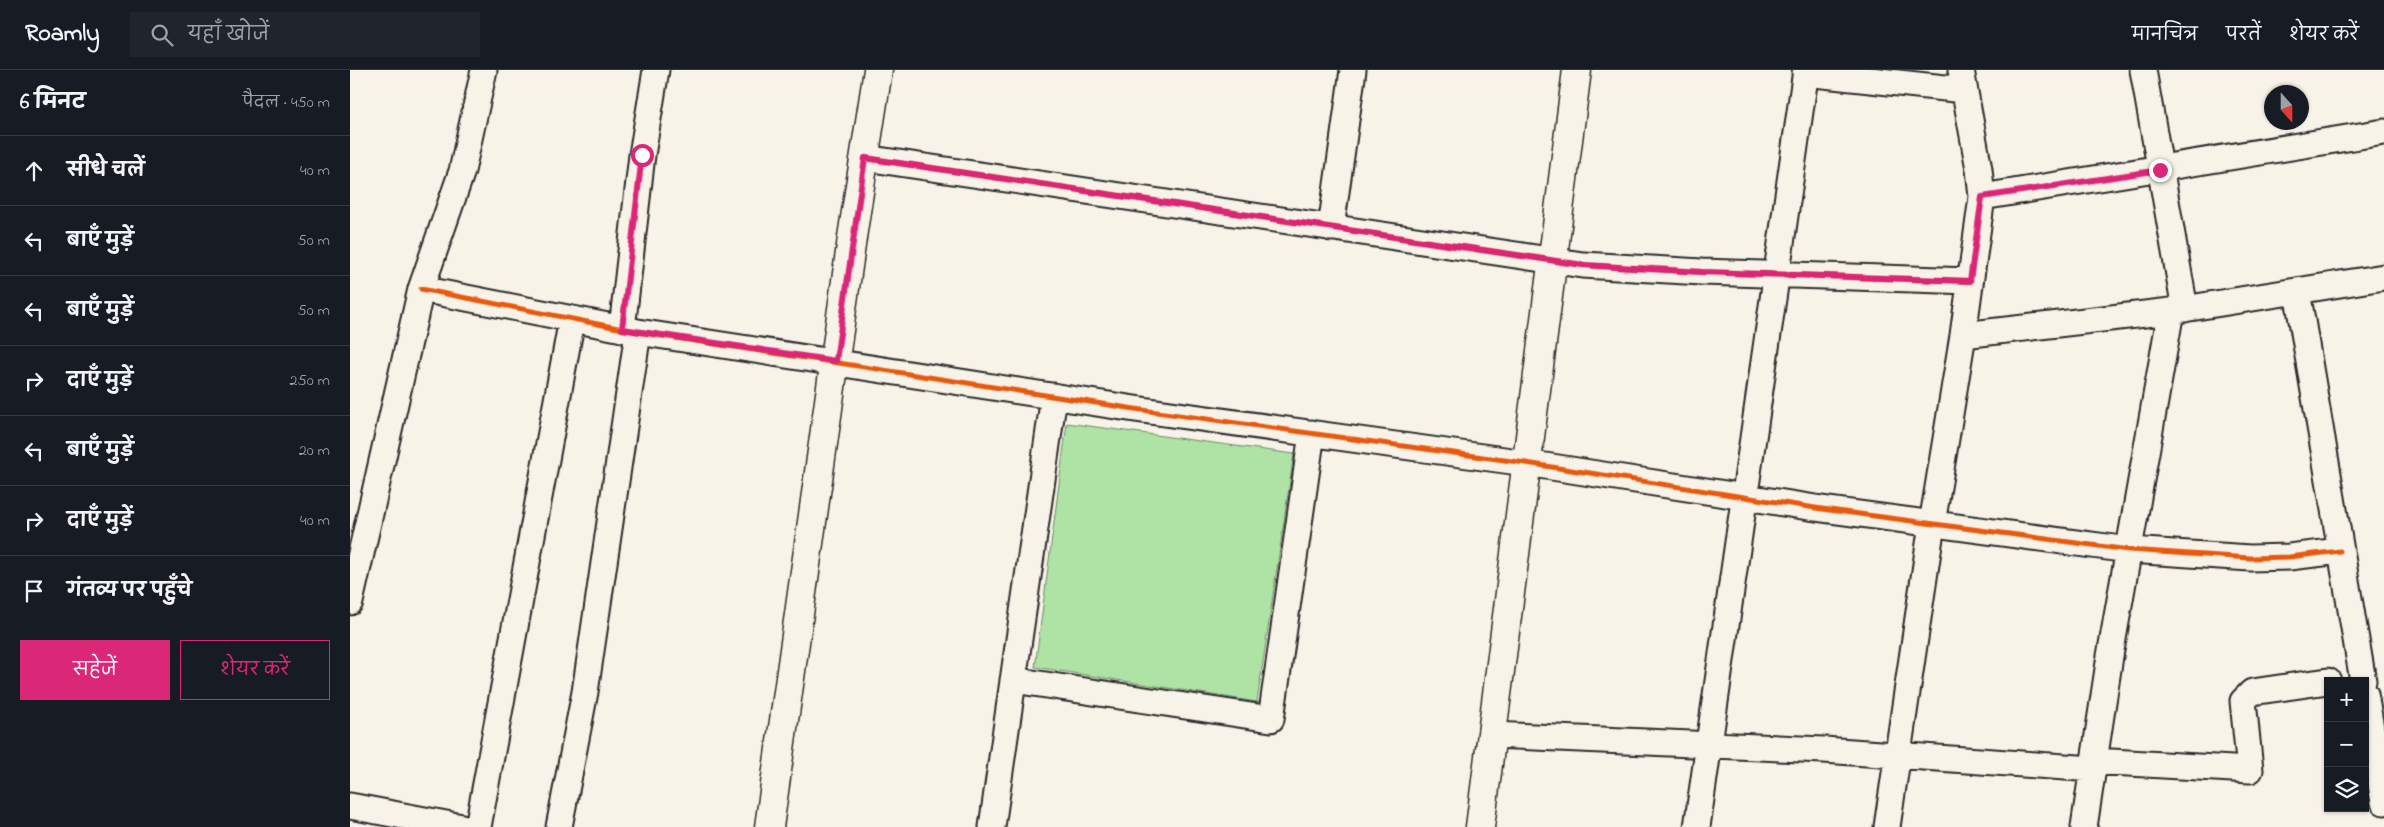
<!DOCTYPE html>
<html lang="hi">
<head>
<meta charset="utf-8">
<style>
	body { margin:0; font-family:"Indie Flower","Playpen Sans Deva",sans-serif; background:#20242c; color:#f1f3f6 }
	.controls { position:absolute; right:15px; bottom:15px; display:grid; overflow:hidden; border-radius:0px; box-shadow:0 1px 4px #0004 }
	.controls button { width:45px; height:45px; display:grid; place-items:center; padding:0; border:0; border-bottom:1px solid #363941; background:#171b24; color:#f1f3f6; font:25px sans-serif }
	.compass { position:absolute; left:1914px; top:15px; width:45px; height:45px; border-radius:50%; background:#171b24; box-shadow:0 1px 4px #0004; rotate:159deg }
	.stop { position:absolute; width:15px; height:15px; margin:-11px; border:4px solid #db2777; border-radius:50%; background:#fff }
	.stop.end { background:#db2777; border-color:#fff; box-shadow:0 1px 5px #0008 }
	.list { margin:0; padding:0; list-style:none }
	h2 { display:flex; justify-content:space-between; align-items:center; height:65px; margin:0; padding:0 20px; font-size:21px }
	h2 small { font-size:16px; font-weight:400; color:#9ea1a6 }
	.list li { display:grid; grid-template-columns:32px 1fr auto; gap:15px; align-items:center; box-sizing:border-box; height:70px; padding:0 20px; border-top:1px solid #363941 }
	.list b { display:block; font-size:19px; white-space:nowrap }
	.list em { font-size:16px; font-style:normal; color:#9ea1a6 }
	.actions { display:flex; gap:10px; padding:15px 20px }
	.actions a { flex:1; padding:11px 0; border:1px solid #db2777; border-radius:0px; text-align:center; font-size:18px; color:#db2777 }
	.actions .main { background:#db2777; color:#fff }
	.icon { flex:none; width:28px; height:28px; fill:none; stroke:currentColor; stroke-width:2; stroke-linecap:round; stroke-linejoin:round }
	.map { position:relative; flex:none; width:2034px; height:757px; overflow:hidden }
	header { display:flex; align-items:center; gap:30px; box-sizing:border-box; height:70px; padding:0 25px; background:#171b24; border-bottom:1px solid #363941 }
	header strong { font-size:24px }
	nav { display:flex; gap:28px; margin-inline-start:auto; font-size:18px }
	.search { width:350px; height:45px; background:#20242c; display:flex; align-items:center; gap:12px; box-sizing:border-box; padding:0 18px; border-radius:0px; color:#9ea1a6; font-size:19px }
	main { display:flex }
	aside { flex:1; background:#171b24 }
	.map>svg:first-child { display:block }
	.green { fill:#afe3a5; stroke:#6d8768 }
	.lines { fill:none; stroke-linecap:round; stroke-linejoin:round }
	.minor-casing { stroke:#2b2b2b; stroke-width:29 }
	.tertiary-casing { stroke:#2b2b2b; stroke-width:31 }
	.minor { stroke:#f7f3e8; stroke-width:25 }
	.tertiary { stroke:#f7f3e8; stroke-width:28 }
	.cycleway-casing { stroke:#f7f3e8; stroke-width:8 }
	.cycleway { stroke:#e8590c; stroke-width:5 }
	.route { stroke:#db2777; stroke-width:6 }
</style>
</head>
<body>
<header>
<strong>Roamly</strong>
<div class="search"><svg class="icon" aria-label="search" viewBox="0 0 24 24"><circle cx="10" cy="10" r="6"/><path d="M15 15l6 6"/></svg>यहाँ खोजें</div>
<nav><a>मानचित्र</a><a>परतें</a><a>शेयर करें</a></nav>
</header>
<main>
<aside>
<h2>6 मिनट<small>पैदल · 450 m</small></h2>
<ul class="list">
<li><svg class="icon" aria-label="ahead" viewBox="0 0 24 24"><path d="M12 20V5M6 11l6-6 6 6"/></svg><div><b>सीधे चलें</b></div><em>40 m</em></li>
<li><svg class="icon" aria-label="left" viewBox="0 0 24 24"><path d="M17 20v-9H6M10 6l-5 5 5 5"/></svg><div><b>बाएँ मुड़ें</b></div><em>50 m</em></li>
<li><svg class="icon" aria-label="left" viewBox="0 0 24 24"><path d="M17 20v-9H6M10 6l-5 5 5 5"/></svg><div><b>बाएँ मुड़ें</b></div><em>50 m</em></li>
<li><svg class="icon" aria-label="right" viewBox="0 0 24 24"><path d="M7 20v-9h11M14 6l5 5-5 5"/></svg><div><b>दाएँ मुड़ें</b></div><em>250 m</em></li>
<li><svg class="icon" aria-label="left" viewBox="0 0 24 24"><path d="M17 20v-9H6M10 6l-5 5 5 5"/></svg><div><b>बाएँ मुड़ें</b></div><em>20 m</em></li>
<li><svg class="icon" aria-label="right" viewBox="0 0 24 24"><path d="M7 20v-9h11M14 6l5 5-5 5"/></svg><div><b>दाएँ मुड़ें</b></div><em>40 m</em></li>
<li><svg class="icon" aria-label="arrive" viewBox="0 0 24 24"><path d="M6 21V4h12l-3 4 3 4H6"/></svg><div><b>गंतव्य पर पहुँचे</b></div></li>
</ul>
<div class="actions"><a class="main">सहेजें</a><a>शेयर करें</a></div>
</aside>
<div class="map">
<svg width="2034" height="757" viewBox="0 0 2034 757">
	<rect width="100%" height="100%" fill="#f7f3e8"/>
	<filter id="ink" filterUnits="userSpaceOnUse"><feTurbulence type="fractalNoise" baseFrequency=".02" numOctaves="2"/><feDisplacementMap in="SourceGraphic" scale="10" xChannelSelector="R" yChannelSelector="G"/><feConvolveMatrix kernelMatrix="1 2 1 2 8 2 1 2 1" color-interpolation-filters="sRGB"/></filter>
	<g filter="url(#ink)">
		<path class="green" d="M717,353L944,384L907,632L685,597Z"/>
		<g class="lines">
			<defs>
				<path id="minor" d="M1793,0L1835,239
					M1455,3L1614,20
					M515,88L1233,195L1352,202L1620,211
					M1632,127L2034,62
					M981,158L1003,0
					M71,219L288,262L785,339L1176,393L1472,439L1779,480L1900,488L1939,487L1990,481
					M1947,221L2013,611
					M272,259L292,85L306,0
					M1613,265L1821,241
					M0,532L71,219L112,101L134,0
					M663,610L921,649L962,363
					M2015,624L2034,732
					M1142,665L1474,680L1743,699
					M1744,691L1900,700L1893,631L1902,622L1978,611
					M0,736L112,757
					M128,757L222,249
					M209,757L235,622L288,262
					M642,757L704,326
					M1347,757L1456,0
					M1537,757L1582,454L1613,265L1632,127L1629,99L1611,0
					M1734,757L1760,586L1821,241L2034,207"/>
				<path id="tertiary" d="M419,757L503,161L528,0
					M1130,757L1227,0"/>
			</defs>
			<use href="#minor" class="minor-casing"/>
			<use href="#tertiary" class="tertiary-casing"/>
			<use href="#minor" class="minor"/>
			<use href="#tertiary" class="tertiary"/>
			<defs>
				<path id="cycleway" d="M515,88L1233,195L1352,202L1620,211
					M71,219L288,262L785,339L1176,393L1472,439L1779,480L1900,488L1939,487L1990,481"/>
			</defs>
			<use href="#cycleway" class="cycleway-casing"/>
			<use href="#cycleway" class="cycleway"/>
		</g>
	</g>
	<g class="lines" filter="url(#ink)">
		<path class="route" d="M292,85L272,259L486,291L515,88L1233,195L1352,202L1620,211L1632,127L1810,100"/>
	</g>
</svg>
<div class="controls">
<button>+</button>
<button>−</button>
<button><svg class="icon" aria-label="layers" viewBox="0 0 24 24"><path d="M12 4l9 5-9 5-9-5zM3 14l9 5 9-5"/></svg></button>
</div>
<svg class="compass" viewBox="-18 -18 36 36"><path d="M0-13l5 13h-10z" fill="#e53935"/><path d="M0 13l5-13h-10z" fill="#9ea1a6"/></svg>
<div class="stop" style="left:292px;top:85px"></div>
<div class="stop end" style="left:1810px;top:100px"></div>
</div>
</main>
</body>
</html>
